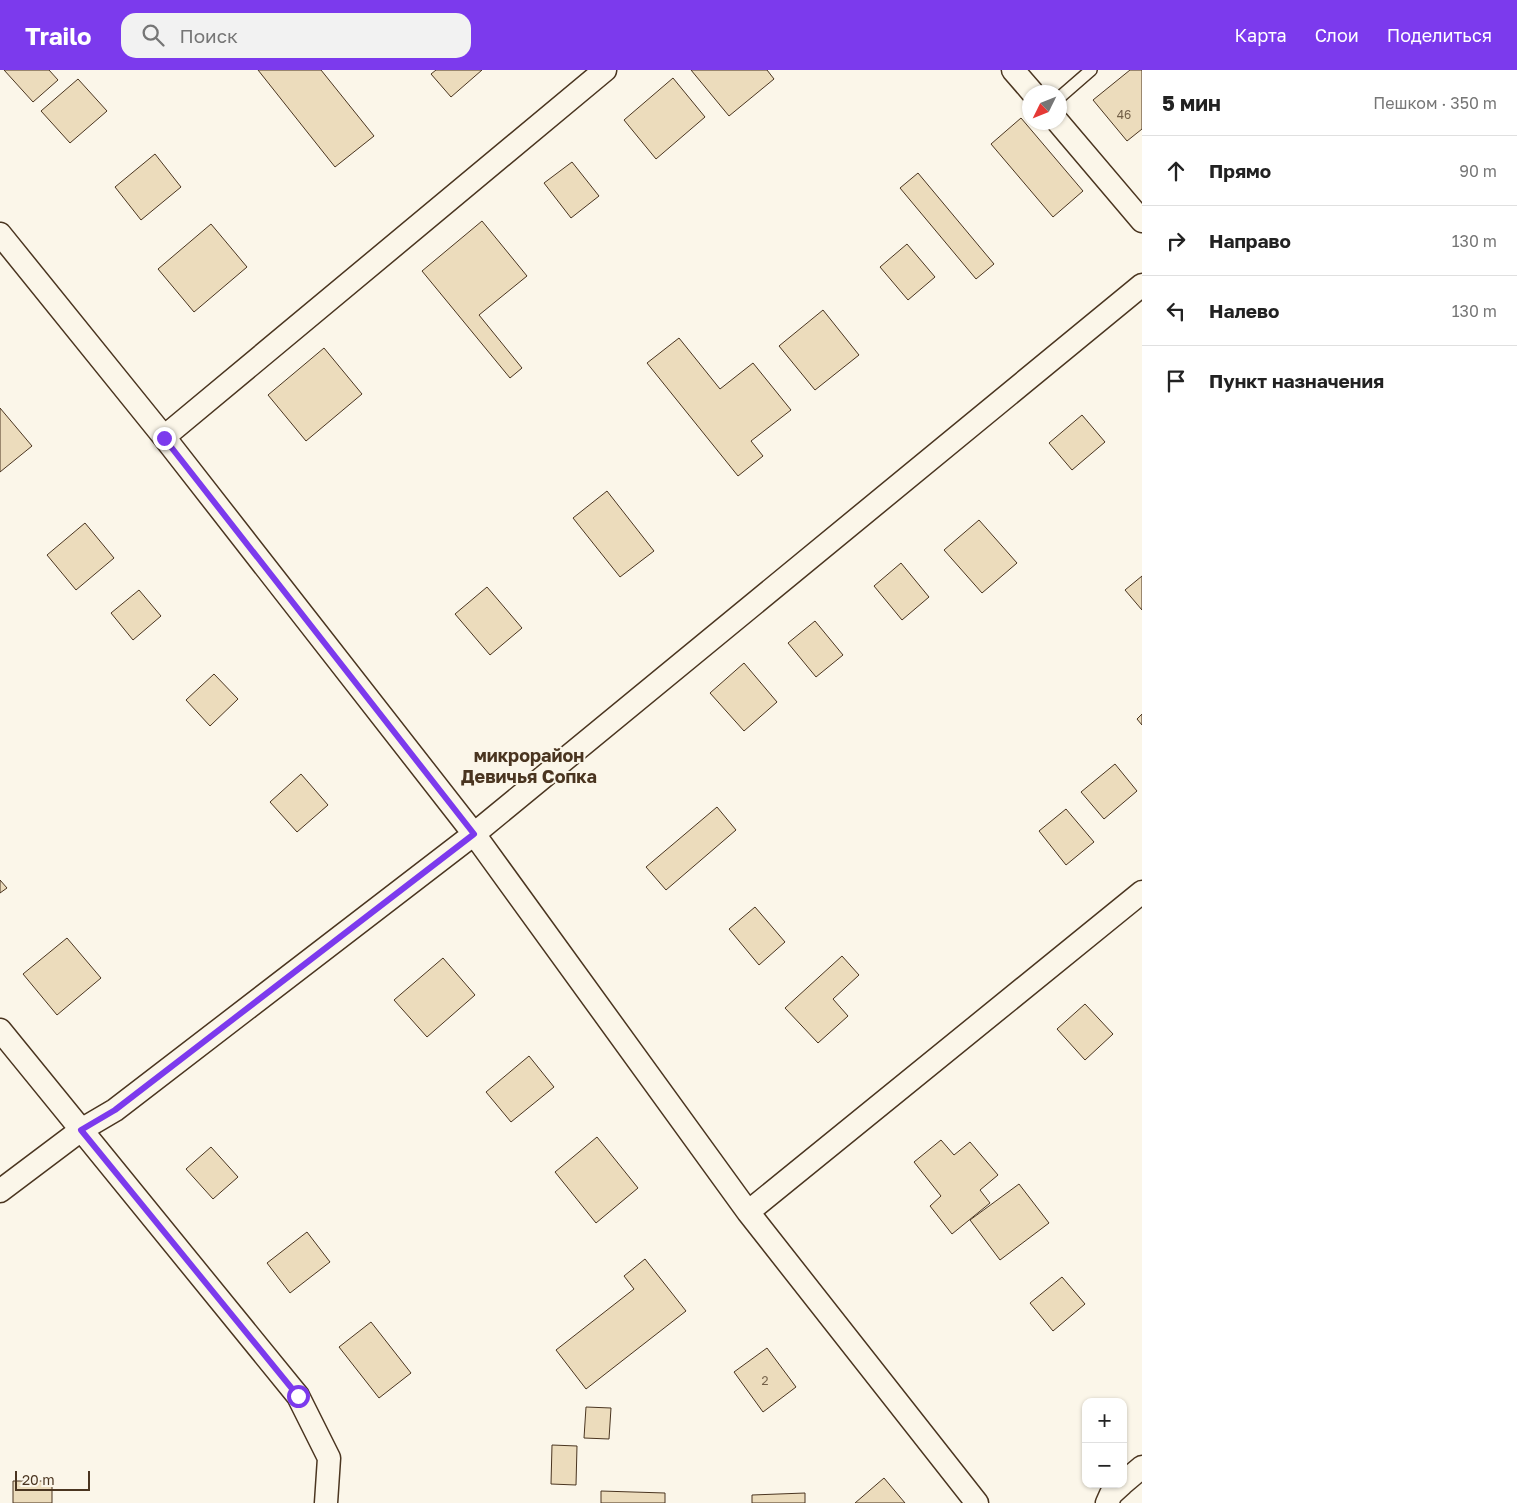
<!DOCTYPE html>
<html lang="ru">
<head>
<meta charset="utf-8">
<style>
	body { margin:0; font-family:"Golos Text",sans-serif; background:#f2f2f2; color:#222 }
	.controls { position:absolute; right:15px; bottom:15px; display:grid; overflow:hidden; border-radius:10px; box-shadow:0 1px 4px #0004 }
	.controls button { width:45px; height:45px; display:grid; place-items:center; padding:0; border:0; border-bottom:1px solid #e0e0e0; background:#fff; color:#222; font:25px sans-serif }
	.compass { position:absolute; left:1022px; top:15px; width:45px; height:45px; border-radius:50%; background:#fff; box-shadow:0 1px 4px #0004; rotate:227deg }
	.scale { position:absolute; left:15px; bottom:12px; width:75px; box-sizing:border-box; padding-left:5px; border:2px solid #4a3520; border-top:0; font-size:14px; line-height:18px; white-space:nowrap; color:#4a3520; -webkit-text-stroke:4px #fbf6e9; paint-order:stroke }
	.stop { position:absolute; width:15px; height:15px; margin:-11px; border:4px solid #7c3aed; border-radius:50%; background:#fff }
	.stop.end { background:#7c3aed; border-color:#fff; box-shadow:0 1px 5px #0008 }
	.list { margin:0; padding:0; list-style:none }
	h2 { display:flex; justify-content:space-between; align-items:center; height:65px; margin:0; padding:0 20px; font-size:21px }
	h2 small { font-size:16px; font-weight:400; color:#767676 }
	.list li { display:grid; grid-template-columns:32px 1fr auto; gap:15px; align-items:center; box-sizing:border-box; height:70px; padding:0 20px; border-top:1px solid #e0e0e0 }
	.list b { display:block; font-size:19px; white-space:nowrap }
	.list em { font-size:16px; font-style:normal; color:#767676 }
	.icon { flex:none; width:28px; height:28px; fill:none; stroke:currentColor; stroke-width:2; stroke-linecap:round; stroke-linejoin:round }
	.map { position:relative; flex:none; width:1142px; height:1433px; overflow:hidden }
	header { display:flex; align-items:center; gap:30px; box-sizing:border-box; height:70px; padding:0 25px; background:#7c3aed; color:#fff }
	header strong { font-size:24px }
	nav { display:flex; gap:28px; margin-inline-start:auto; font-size:18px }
	.search { width:350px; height:45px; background:#f2f2f2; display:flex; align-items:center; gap:12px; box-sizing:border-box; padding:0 18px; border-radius:15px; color:#767676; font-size:19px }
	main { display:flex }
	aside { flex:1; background:#fff }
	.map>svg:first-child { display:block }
	.building { fill:#ecdcbc; stroke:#4a3520 }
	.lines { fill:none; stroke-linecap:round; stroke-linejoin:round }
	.service-casing { stroke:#4a3520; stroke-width:14 }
	.minor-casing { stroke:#4a3520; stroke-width:25 }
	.service { stroke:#fbf6e9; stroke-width:11 }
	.minor { stroke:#fbf6e9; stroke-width:22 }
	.route { stroke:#7c3aed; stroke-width:6 }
	.labels { text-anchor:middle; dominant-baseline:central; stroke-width:4; stroke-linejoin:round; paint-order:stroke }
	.number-label { font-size:12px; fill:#725f47 }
	.quarter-label { font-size:18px; font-weight:bold; fill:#4a3520; stroke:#fbf6e9 }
</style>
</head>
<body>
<header>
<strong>Trailo</strong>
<div class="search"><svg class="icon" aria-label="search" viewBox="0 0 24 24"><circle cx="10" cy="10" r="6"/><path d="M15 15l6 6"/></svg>Поиск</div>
<nav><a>Карта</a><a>Слои</a><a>Поделиться</a></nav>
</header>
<main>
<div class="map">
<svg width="1142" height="1433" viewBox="0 0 1142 1433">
	<rect width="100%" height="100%" fill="#fbf6e9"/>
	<path class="building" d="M4,0H49L58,10L33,32Z
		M258,0H321L374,66L335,97Z
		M436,0H482L451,27L431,4Z
		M691,0H767L774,9L729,46Z
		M1130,0H1142V59L1127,71L1093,30Z
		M673,8L705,47L656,89L624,50Z
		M78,9L107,41L70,73L41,41Z
		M1021,48L1083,121L1053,147L991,74Z
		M155,84L181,117L141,150L115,117Z
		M572,92L599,126L571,148L544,113Z
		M918,103L994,194L976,209L900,118Z
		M482,151L527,206L479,245L522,298L510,308L422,201Z
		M211,154L247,197L194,242L158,199Z
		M907,174L935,207L908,230L880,197Z
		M823,240L859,285L815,320L779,276Z
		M679,268L720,319L753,293L791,340L751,371L763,386L738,406L647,293Z
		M324,278L362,324L306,371L268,325Z
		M0,338L32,376L0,402Z
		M1082,345L1105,372L1072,400L1049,373Z
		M607,421L654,481L620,507L573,448Z
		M979,450L1017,493L982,523L944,480Z
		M85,453L114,488L76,520L47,485Z
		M901,493L929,527L902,550L874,516Z
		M1142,506V540L1125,520Z
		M487,517L522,558L490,585L455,544Z
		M139,520L161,546L133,570L111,543Z
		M815,551L843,585L816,607L788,573Z
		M744,593L777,632L744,661L710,623Z
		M214,604L238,629L210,656L186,630Z
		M1142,644V655L1137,649Z
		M1115,694L1137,721L1104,749L1081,722Z
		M301,704L328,735L297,762L270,732Z
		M717,737L736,760L666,820L646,797Z
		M1066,739L1094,772L1066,795L1039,761Z
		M0,810L7,818L0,823Z
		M755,837L785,872L759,895L729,859Z
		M67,868L101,908L57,945L23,904Z
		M842,886L859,905L833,929L848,946L818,973L785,938Z
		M443,888L475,925L427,967L394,930Z
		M1085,934L1113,964L1085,990L1057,959Z
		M529,986L554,1017L511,1052L486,1022Z
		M597,1067L638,1118L596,1153L555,1102Z
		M941,1070L954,1085L970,1072L998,1105L980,1120L990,1133L952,1164L930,1136L941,1126L914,1092Z
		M211,1077L238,1107L213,1129L186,1099Z
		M1019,1114L1049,1153L1000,1190L970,1150Z
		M307,1162L330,1192L290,1223L267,1193Z
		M645,1189L686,1241L586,1319L556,1280L634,1219L624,1206Z
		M1062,1207L1085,1234L1053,1261L1030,1233Z
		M371,1252L411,1303L379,1328L339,1277Z
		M767,1278L796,1317L763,1342L734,1302Z
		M586,1337L611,1338L609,1369L584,1368Z
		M552,1375L577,1376L576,1415L551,1414Z
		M884,1408L905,1433H855Z
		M13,1411H52V1433H13Z
		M601,1421L665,1423V1433H601Z
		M805,1423V1433H752V1425Z"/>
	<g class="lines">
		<defs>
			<path id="service" d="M1060,27L1091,0"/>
			<path id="minor" d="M1013,0L1032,22
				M1058,52L1142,151
				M0,164L164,367L474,764L748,1142L977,1433
				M164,367L605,0
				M0,960L298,1326L329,1388L326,1433
				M0,1121L81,1060L115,1040L474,764L1142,215
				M748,1142L1142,822
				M1123,1413L1142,1397
				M1107,1433L1111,1424L1122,1414"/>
		</defs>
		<use href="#service" class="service-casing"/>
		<use href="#minor" class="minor-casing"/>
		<use href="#service" class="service"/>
		<use href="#minor" class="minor"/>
	</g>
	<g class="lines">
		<path class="route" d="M164,368L474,764L115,1040L81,1060L298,1326"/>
	</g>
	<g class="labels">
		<g class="number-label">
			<text x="1124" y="44">46</text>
			<text x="765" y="1310">2</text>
		</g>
		<g class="quarter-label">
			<text x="529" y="685">микрорайон<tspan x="529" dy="21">Девичья Сопка</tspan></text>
		</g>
	</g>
</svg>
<div class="controls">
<button>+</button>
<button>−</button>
</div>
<svg class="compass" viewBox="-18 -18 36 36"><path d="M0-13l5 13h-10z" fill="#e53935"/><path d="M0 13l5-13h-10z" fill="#767676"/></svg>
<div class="scale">20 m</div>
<div class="stop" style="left:298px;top:1326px"></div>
<div class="stop end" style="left:164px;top:368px"></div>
</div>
<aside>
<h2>5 мин<small>Пешком · 350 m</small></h2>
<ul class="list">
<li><svg class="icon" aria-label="ahead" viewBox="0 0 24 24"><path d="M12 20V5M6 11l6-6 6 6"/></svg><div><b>Прямо</b></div><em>90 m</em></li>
<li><svg class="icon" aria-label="right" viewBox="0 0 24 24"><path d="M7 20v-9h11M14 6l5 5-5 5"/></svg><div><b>Направо</b></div><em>130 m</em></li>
<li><svg class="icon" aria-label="left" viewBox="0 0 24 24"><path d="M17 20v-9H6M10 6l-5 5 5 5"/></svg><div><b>Налево</b></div><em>130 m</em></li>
<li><svg class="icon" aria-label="arrive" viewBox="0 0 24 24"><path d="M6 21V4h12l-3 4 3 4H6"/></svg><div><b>Пункт назначения</b></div></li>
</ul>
</aside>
</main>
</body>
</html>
